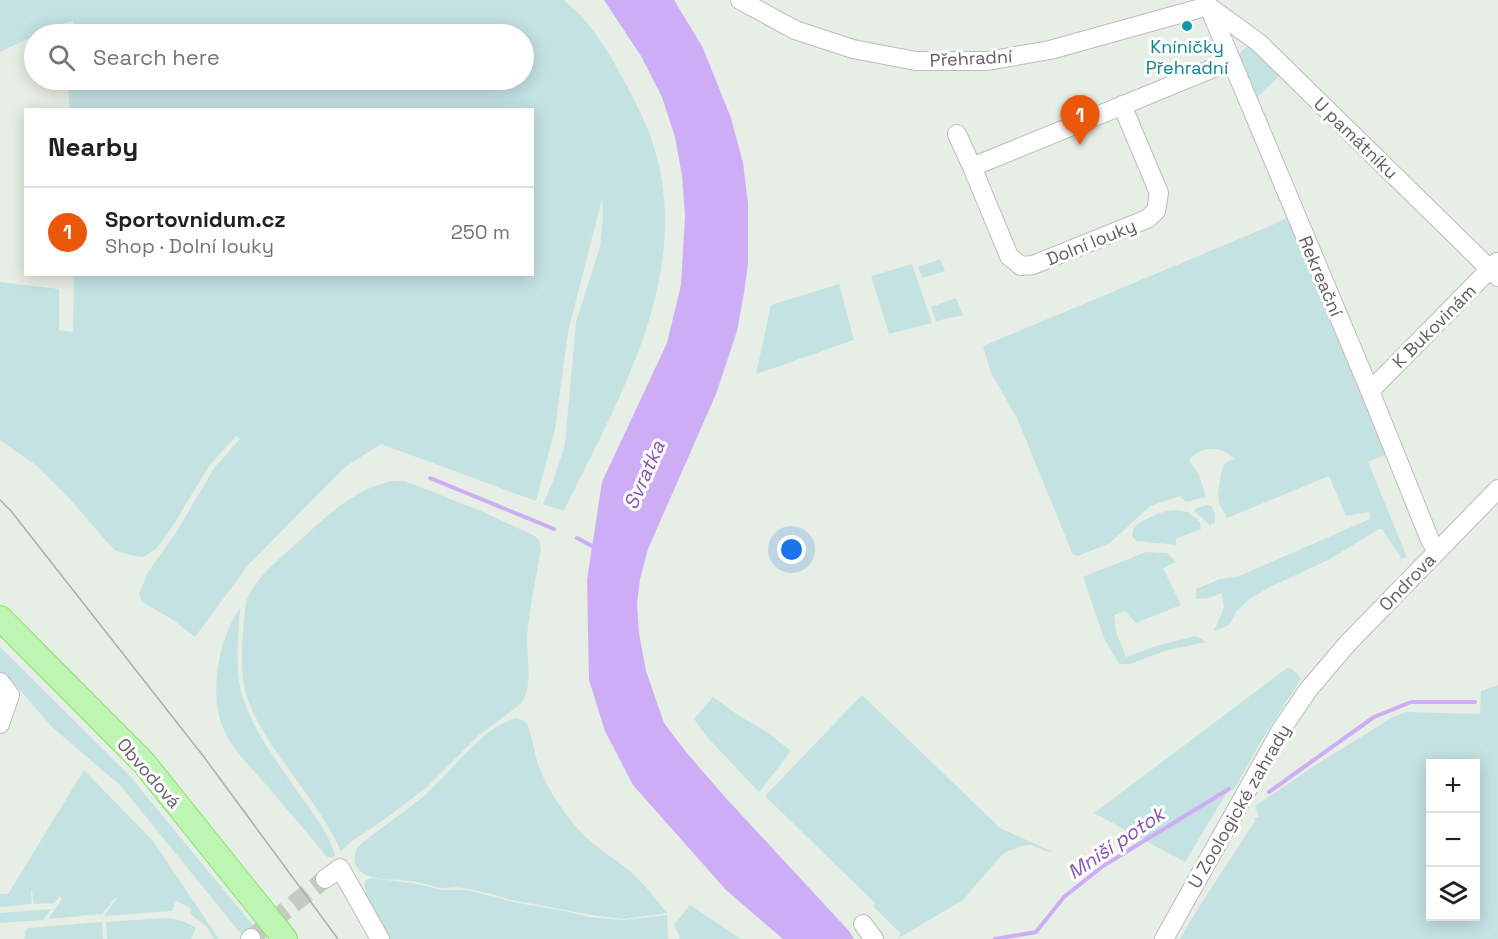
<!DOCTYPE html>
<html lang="en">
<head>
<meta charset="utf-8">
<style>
	body { margin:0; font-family:"Space Grotesk",sans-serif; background:#f2f2f2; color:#202124 }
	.controls { position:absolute; right:18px; bottom:18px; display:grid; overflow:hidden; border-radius:0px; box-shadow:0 3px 15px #0003 }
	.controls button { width:54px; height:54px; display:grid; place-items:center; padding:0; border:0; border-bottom:2px solid #e0e0e0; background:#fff; color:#202124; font:30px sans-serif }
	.you { position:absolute; left:792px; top:550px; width:21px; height:21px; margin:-15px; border:4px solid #fff; border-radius:50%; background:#1a73e8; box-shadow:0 0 0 9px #1a73e833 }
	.badge { display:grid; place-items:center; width:39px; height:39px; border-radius:50%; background:#ea580c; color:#fff; font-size:20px; font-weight:700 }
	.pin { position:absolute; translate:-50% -50px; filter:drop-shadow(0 2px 3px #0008) }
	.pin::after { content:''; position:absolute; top:32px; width:21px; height:18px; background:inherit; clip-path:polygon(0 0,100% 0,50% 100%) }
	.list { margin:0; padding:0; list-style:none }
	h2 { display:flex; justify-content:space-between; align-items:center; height:78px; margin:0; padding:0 24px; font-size:26px }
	h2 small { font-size:20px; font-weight:400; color:#757577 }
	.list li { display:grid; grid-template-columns:39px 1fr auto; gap:18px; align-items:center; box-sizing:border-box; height:90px; padding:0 24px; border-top:2px solid #e0e0e0 }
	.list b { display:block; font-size:22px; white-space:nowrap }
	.list p { margin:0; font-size:20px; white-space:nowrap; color:#757577 }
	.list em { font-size:20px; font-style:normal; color:#757577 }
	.icon { flex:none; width:33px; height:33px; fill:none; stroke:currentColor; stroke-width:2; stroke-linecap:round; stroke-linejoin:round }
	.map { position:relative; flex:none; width:1498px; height:939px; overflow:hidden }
	.search { position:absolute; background:#fff; box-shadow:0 3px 15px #0003; left:24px; top:24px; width:510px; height:66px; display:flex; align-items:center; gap:15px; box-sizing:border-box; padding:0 21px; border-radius:33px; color:#757577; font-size:22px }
	.panel { position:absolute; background:#fff; box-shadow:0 3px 15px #0003; left:24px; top:108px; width:510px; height:168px; border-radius:0px }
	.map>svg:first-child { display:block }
	.green { fill:#c4e2e2; fill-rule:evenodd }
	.water { fill:#cdadf5 }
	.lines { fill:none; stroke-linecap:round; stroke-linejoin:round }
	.stream { stroke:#cdadf5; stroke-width:4 }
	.minor-tunnel { stroke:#c6cac5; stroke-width:18; stroke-dasharray:18 9; stroke-linecap:butt }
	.minor-casing { stroke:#bebabf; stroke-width:20 }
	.major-casing { stroke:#8be26a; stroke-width:26 }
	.minor { stroke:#fff; stroke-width:18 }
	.major { stroke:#bdf6b2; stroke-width:24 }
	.tram { stroke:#aeadae; stroke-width:1.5 }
	.culture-dot { fill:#0f9aa8; stroke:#fff; stroke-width:2 }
	.labels { text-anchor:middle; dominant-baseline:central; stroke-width:6; stroke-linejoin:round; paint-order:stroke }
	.culture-label { font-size:18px; fill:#0d838f; stroke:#fff }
	.street-label { font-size:18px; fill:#615d64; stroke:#fff }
	.water-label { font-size:20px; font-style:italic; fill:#8652b6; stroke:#fff }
</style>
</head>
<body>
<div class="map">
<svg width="1498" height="939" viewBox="0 0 1498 939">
	<rect width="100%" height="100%" fill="#e7eee5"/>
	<path class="green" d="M0,0H564C569,6 576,10 581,16C600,37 615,63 628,88C637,105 646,123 652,141C696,272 619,397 564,511L543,504L554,479L565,444L576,322L600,247L603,217L602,199L568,332L555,429L536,501L381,444L345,467L249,564L195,637L173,620L142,602L139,594L148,572L177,531L214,468L240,439L236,436L209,466L172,527L156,549L143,557L134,556L114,550L68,497L37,466L0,440V282L59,289V330L73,332L74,275L532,274V110L70,109L67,80H524V34H78L73,21L54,26L0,52Z
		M1246,47H1250L1280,75L1256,99L1236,60L1239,54Z
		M1289,217L1387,454L1368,462L1407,557L1402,559L1382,529H1379L1330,559L1270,587L1248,600L1236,612L1229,625L1214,631L1224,608L1222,593L1208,598L1196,599V589L1220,579L1237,577L1370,519L1369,512L1346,516L1329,476L1227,518L1219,503L1218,494L1221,474L1225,463L1234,459C1223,445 1200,446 1189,460L1199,475L1206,497L1186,502L1180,496L1150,506L1110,543L1078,556L1073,555L1017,418L991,373L983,346L1270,226Z
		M940,259L945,271L922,278L918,267Z
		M912,264L932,323L889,334L871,276Z
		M839,284L854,340L756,374L771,305Z
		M956,298L963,315L936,321L931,307Z
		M393,481H405L483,512L535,536L539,540L541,549C536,578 529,609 527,638C527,659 533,684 522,703L479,735L427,787L385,819L352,841L341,851C324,814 296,781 273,747C261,728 248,707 244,685C240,660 243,627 246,602C253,581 274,564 290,549C310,532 328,513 350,499C364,490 377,484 393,481Z
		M1208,505L1211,506L1215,514V523L1210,525L1194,511L1197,508Z
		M1173,510L1188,512L1200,522L1201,529L1176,539V545L1136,541L1132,536L1134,527C1147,518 1158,512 1173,510Z
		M1146,552L1167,553L1176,562L1163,568L1181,605L1136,623L1125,611L1114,615L1116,632L1126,657L1156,646L1195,636L1200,638L1206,642L1168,650L1130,664H1119L1104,638L1083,577Z
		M240,607C239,630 235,663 240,686C248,725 275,758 297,791C311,811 328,831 335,855L332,857H327C308,834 288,810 268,787C253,769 230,748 222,725C212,700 216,661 226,636C229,626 235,616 240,607Z
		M0,647L129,775L256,929L245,939L121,786L53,728L11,680L0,672Z
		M1287,668C1294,669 1297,673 1301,679L1260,743L1235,788L1227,792L1185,862L1094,813Z
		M1498,685V939H1180L1197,910L1255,821L1254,819L1259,816L1255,806L1319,763L1393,717L1406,712L1480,714L1481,691ZM1430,764H1476V916H1430Z
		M862,695L1000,828L1053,852L1046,851L1031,845L1021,846L1006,852L999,858L963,900L897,939L901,934L873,906L875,903L765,796Z
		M713,697L741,717L767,732L791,751L759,792L707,737L694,719Z
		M517,718L524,721L527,724C532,736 534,751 538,764C547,789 562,811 580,831C594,847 613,857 630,871C643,883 656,899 667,913L623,919L616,918L592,915L511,900C497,895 476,890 461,888C455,887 449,888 443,888C432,887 422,882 411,881C397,879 372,881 361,872C353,865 353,854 358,847C379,828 403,814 425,795C450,773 484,725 517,718Z
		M84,770L153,841L219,939H214L206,926L190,914L191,908L176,901L172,911L104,916L117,898L116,897L102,914L48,919L62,899L60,896L54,903L34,904L32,891H31L32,904L0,907V894H8Z
		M370,878L412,883L442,890H466L496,897L512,902L565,911L588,917L610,919L623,920L667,915L668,939H388C379,922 363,901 365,881Z
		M690,905L741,939H679L680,937L674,925Z
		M51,909L43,920L0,923V913Z
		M162,918C175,918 185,921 196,928L191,939H107L106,922Z
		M102,922L103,939H24L25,935L24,934L28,928Z"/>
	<path class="water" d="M604,0H674L703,48L731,118L743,163L748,203V263L744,293L737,331L716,394L648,549L640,579L637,603L639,633L646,671L664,723L686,752L724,796L849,931L854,939H783L726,890L633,785L605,731L589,680L587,580L602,482L667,343L681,285L685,216L682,176L675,137L662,97L641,56Z"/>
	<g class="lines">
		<path class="stream" d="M430,478L554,529
			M577,538L592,546H595
			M1269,792L1374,717L1411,702H1475
			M995,939L1036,932L1064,897L1103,866L1229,789"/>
		<path class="minor-tunnel" d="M251,938L325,879"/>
		<defs>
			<path id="minor" d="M740,0L795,30L853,49L916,61H987L1050,50L1208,6
				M1206,0L1370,391L1430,540L1437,551
				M1208,6L1258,42L1498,277
				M1122,105L1159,193L1156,211L1147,219L1033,265L1021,266L1009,256L972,167L1231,61
				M957,134L972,167
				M1370,391L1497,262
				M0,682L10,695L0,724
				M325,879L340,868L380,939
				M863,924L874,939
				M250,939L251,938
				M1164,939L1281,730L1308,690L1348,643L1498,489"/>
			<path id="major" d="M0,618L144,763L285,939"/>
		</defs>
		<use href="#minor" class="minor-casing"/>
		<use href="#major" class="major-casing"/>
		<use href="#minor" class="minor"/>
		<use href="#major" class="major"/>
		<path class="tram" d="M0,500L11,511L204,757L338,939"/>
	</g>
	<circle class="culture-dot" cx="1187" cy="26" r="6"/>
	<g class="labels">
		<g class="culture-label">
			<text x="1187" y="46">Kníničky<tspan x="1187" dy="21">Přehradní</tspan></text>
		</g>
		<g class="street-label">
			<text transform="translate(971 58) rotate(-3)">Přehradní</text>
			<text transform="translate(1356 138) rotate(44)">U památníku</text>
			<text transform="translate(1091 242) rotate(-22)">Dolní louky</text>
			<text transform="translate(1321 276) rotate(67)">Rekreační</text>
			<text transform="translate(1434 326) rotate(-45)">K Bukovinám</text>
			<text transform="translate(1407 582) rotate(-46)">Ondrova</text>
			<text transform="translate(149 773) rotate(49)">Obvodová</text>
			<text transform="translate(1239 806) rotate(-60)">U Zoologické zahrady</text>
		</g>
		<g class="water-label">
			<text transform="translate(644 475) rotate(-66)">Svratka</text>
			<text transform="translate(1116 843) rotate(-34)">Mniší potok</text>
		</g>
	</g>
</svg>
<div class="controls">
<button>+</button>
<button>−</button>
<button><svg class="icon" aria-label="layers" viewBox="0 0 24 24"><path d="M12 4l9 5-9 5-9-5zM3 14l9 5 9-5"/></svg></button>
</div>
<div class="you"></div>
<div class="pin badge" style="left:1080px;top:145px">1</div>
<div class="search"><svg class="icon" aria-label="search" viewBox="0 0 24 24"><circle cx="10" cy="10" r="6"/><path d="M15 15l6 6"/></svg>Search here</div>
<section class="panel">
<h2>Nearby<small></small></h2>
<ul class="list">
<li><span class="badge">1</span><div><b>Sportovnidum.cz</b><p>Shop · Dolní louky</p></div><em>250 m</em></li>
</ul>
</section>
</div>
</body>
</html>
